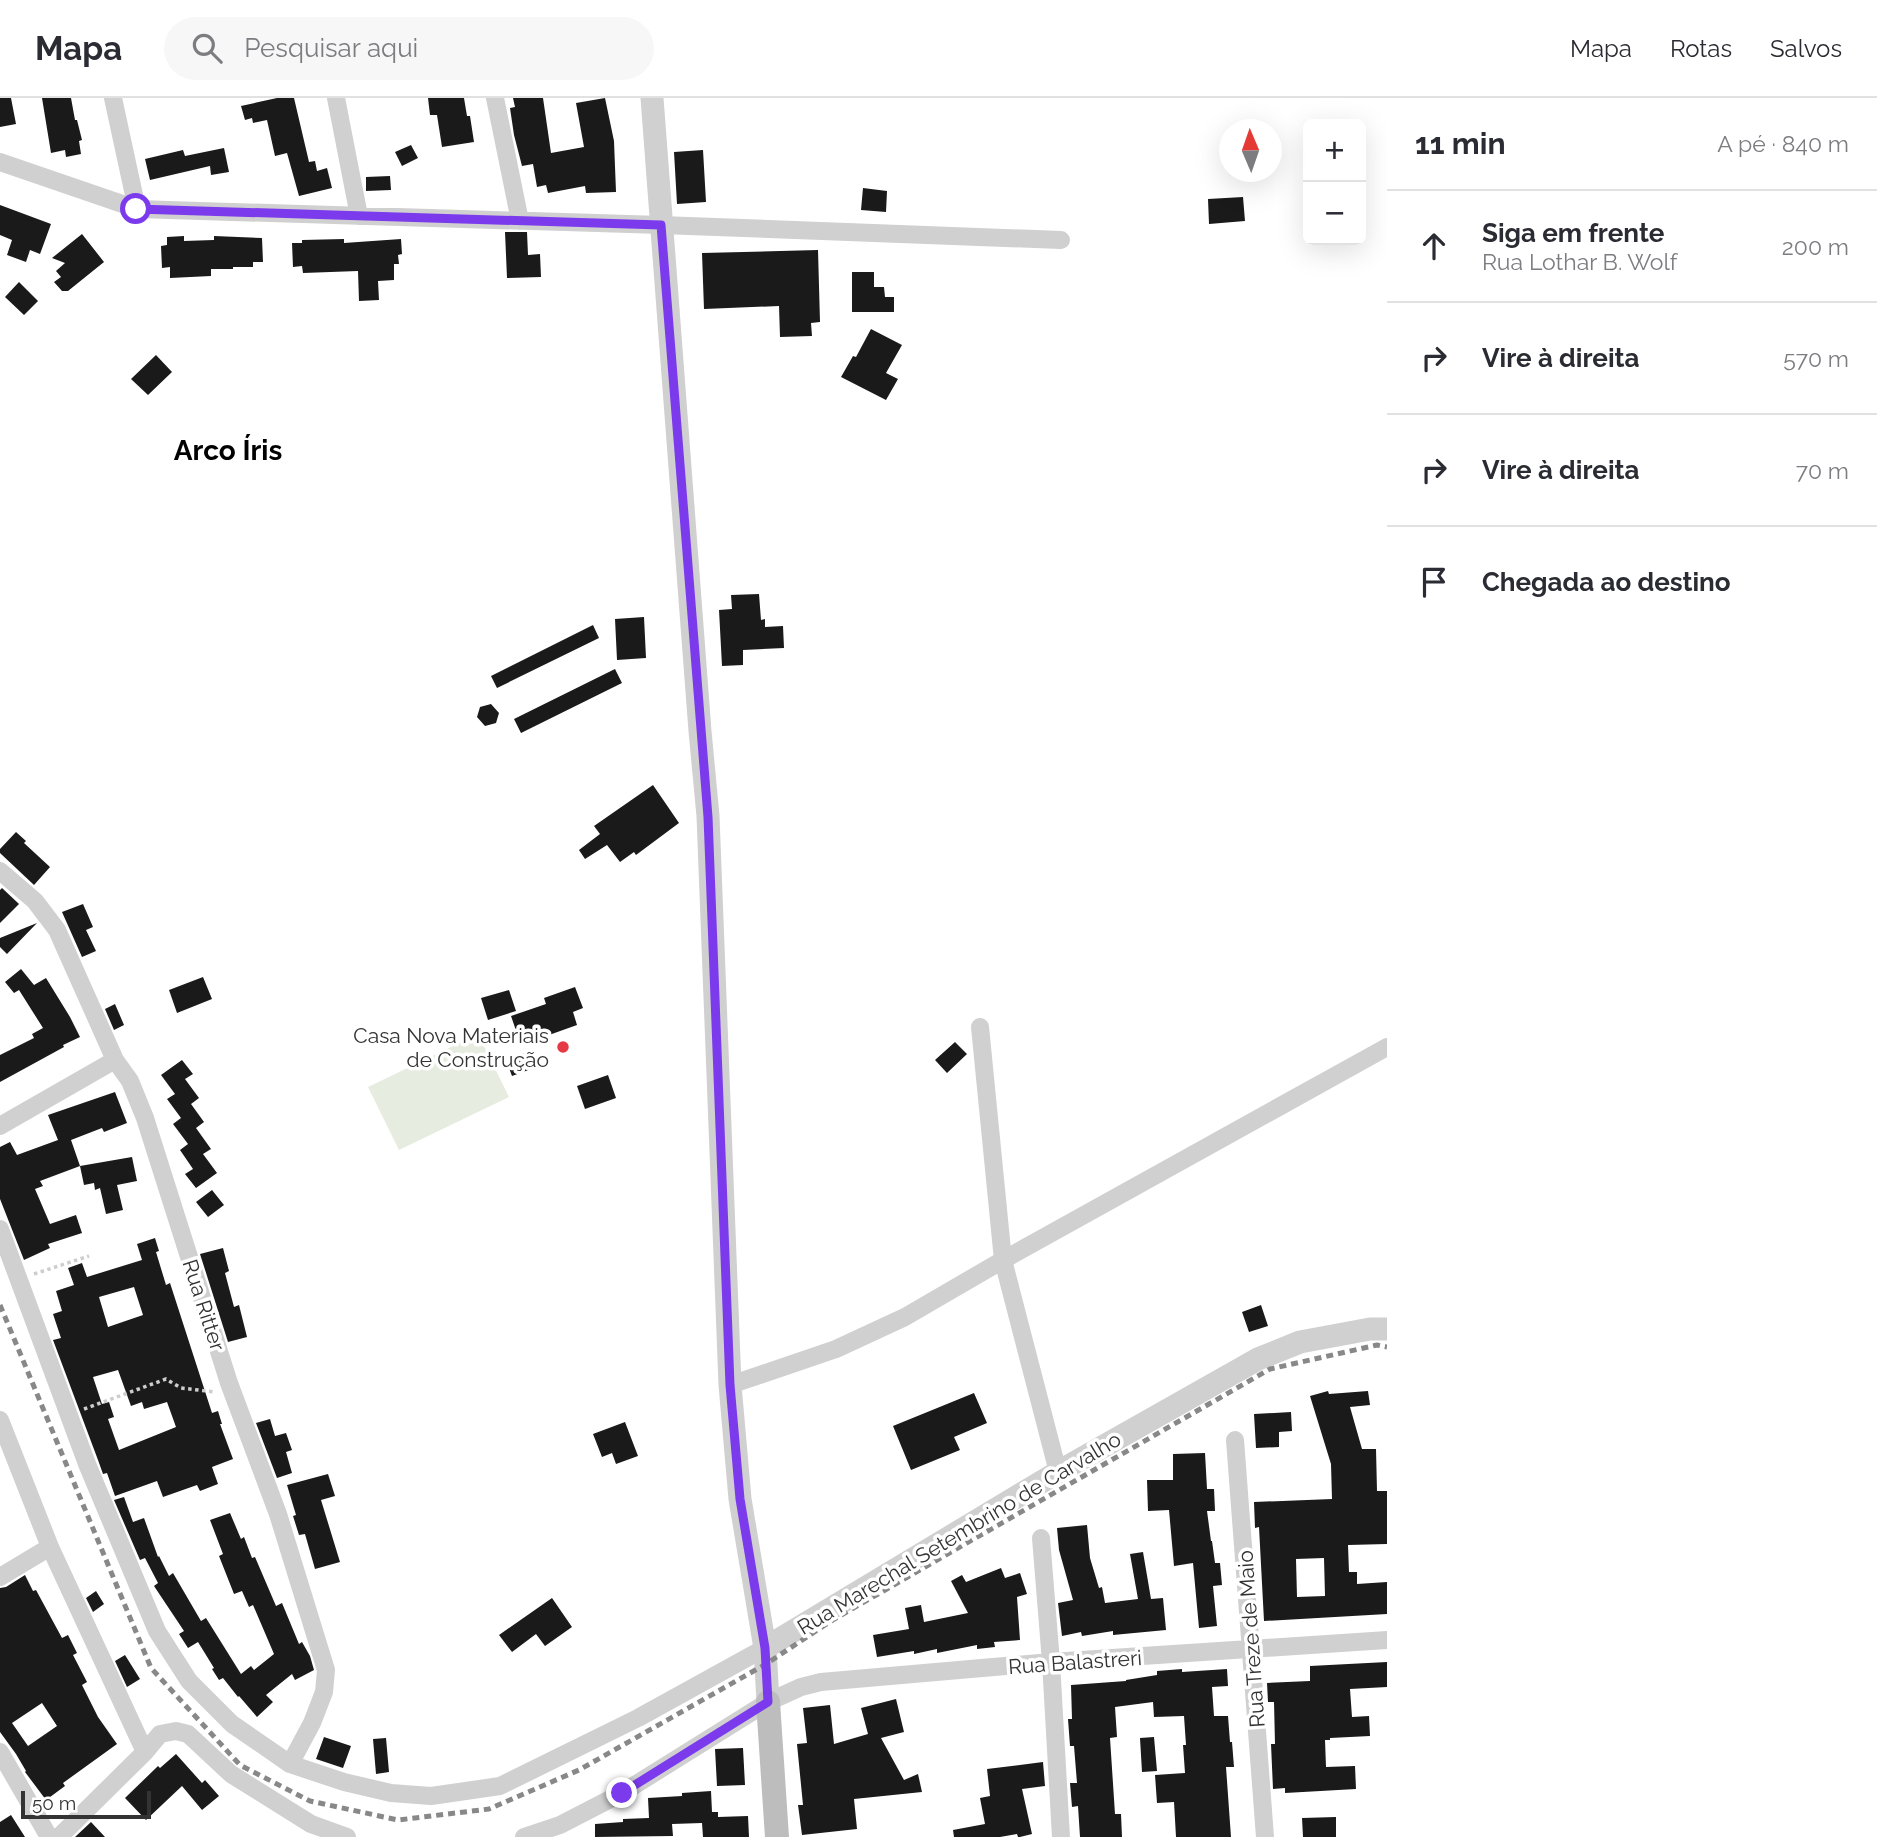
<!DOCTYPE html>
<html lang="pt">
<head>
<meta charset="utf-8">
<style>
	body { margin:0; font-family:Raleway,sans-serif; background:#f7f7f7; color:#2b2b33 }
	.controls { position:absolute; right:21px; top:21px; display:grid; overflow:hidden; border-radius:10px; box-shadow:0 7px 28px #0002 }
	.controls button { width:63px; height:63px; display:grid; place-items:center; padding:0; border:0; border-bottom:2px solid #e1e1e2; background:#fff; color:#2b2b33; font:35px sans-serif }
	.compass { position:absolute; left:1219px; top:21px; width:63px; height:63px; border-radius:50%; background:#fff; box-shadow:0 7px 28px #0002; rotate:358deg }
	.scale { position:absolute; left:21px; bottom:18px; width:130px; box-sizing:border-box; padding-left:7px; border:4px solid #333; border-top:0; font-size:19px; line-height:24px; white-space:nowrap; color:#333; -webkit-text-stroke:5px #fff; paint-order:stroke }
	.stop { position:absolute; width:21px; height:21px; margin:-16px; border:5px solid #7c3aed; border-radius:50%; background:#fff }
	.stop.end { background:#7c3aed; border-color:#fff; box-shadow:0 2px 7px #0008 }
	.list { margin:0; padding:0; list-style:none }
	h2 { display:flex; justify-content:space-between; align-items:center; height:91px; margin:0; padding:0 28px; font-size:30px }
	h2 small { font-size:23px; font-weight:400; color:#7c7c81 }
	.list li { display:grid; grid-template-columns:46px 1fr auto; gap:21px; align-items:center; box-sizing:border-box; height:112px; padding:0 28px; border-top:2px solid #e1e1e2 }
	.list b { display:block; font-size:26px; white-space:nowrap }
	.list p { margin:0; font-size:23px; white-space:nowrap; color:#7c7c81 }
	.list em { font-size:23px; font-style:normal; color:#7c7c81 }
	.icon { flex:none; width:38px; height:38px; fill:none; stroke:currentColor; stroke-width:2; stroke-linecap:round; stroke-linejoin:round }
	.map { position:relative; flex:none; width:1387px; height:1739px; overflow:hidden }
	header { display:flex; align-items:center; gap:42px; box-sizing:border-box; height:98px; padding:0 35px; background:#fff; border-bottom:2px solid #e1e1e2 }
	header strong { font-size:33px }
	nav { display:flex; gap:38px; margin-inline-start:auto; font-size:24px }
	.search { width:490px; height:63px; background:#f7f7f7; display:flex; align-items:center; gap:18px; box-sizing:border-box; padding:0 24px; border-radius:38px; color:#7c7c81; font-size:26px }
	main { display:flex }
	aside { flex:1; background:#fff }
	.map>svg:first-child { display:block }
	.pitch { fill:#e6ecdf }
	.building { fill:#1a1a1a; fill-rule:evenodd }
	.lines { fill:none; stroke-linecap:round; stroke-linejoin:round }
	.path { stroke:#cdcdcd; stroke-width:3.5; stroke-dasharray:3.5 3.5; stroke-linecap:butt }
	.minor { stroke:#d0d0d0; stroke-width:18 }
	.tertiary { stroke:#d0d0d0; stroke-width:23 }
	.secondary { stroke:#bdbdbd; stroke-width:24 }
	.rail { stroke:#888; stroke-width:5; stroke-dasharray:7 5; stroke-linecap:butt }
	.route { stroke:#7c3aed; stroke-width:9 }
	.poi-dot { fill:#e63946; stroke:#fff; stroke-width:2.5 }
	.labels { text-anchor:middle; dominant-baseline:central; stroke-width:7; stroke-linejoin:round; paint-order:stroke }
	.poi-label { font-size:21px; fill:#333; stroke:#fff; text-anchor:end }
	.street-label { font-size:21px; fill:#333; stroke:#fff }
	.district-label { font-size:28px; font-weight:bold; fill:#000; stroke:#fff }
</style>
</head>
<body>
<header>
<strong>Mapa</strong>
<div class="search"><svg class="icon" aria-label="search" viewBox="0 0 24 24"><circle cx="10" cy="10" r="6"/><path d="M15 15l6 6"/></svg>Pesquisar aqui</div>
<nav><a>Mapa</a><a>Rotas</a><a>Salvos</a></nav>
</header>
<main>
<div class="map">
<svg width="1387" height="1739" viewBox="0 0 1387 1739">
	<rect width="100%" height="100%" fill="#fff"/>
	<path class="pitch" d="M478,936L509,999L399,1052L368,989Z"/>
	<path class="building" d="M0,0H11L16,26L0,29Z
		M42,0H71L75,22H77L82,42L79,43L81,56L66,59L65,52L51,55Z
		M277,0H294L309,64L315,63L317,73L327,70L332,90L299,98L287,55L275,58L267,22L253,25L252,20L245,22L241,8Z
		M428,0H464L467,18H470L474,44L442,49L437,17H430Z
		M513,0H543L551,55L584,49L576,5L605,0L614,43L616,94L586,95L585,88L548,95L546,87L537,89L533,66L522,68L514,37L510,10L515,9Z
		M411,47L418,60L402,68L395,54Z
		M224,50L229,74L211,77L210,68L150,82L145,61L183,52L185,58Z
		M703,52L706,104L677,106L674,54Z
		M390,78L391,92L366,93V79Z
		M863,90L887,93L886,114L861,112Z
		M1243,99L1245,123L1209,126L1208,101Z
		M0,107L51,126L40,156L30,152L26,164L7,157L12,142L0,137Z
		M505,134H527L528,157L540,156L541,179L507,180Z
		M82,136L104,164L68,193H62L54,184L61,179L56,173L65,165L52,160Z
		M184,138V143L214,142V138L262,140L263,164H253V169H233V171H211V178L170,180V169L162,170L161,148L167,147V139Z
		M344,141V145L401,141L402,156L398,157L399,166H394V182L378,183L379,202L359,203L358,173L303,175L302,168L293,169L292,145H302V142Z
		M818,152L820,224L811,225L812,238L780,239L779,208L704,211L702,155Z
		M852,174H874V189H884L885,199H894V214H852Z
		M19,184L38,203L24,217L5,199Z
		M871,231L902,247L886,275L898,281L886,302L841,279L853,258L856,259Z
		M156,257L172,274L148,297L131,281Z
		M759,496L761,522L765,521V529L783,528L784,550L743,552V567L722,568L719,512L732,511L731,497Z
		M644,519L646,560L617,562L615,521Z
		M593,527L599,540L497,590L491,578Z
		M615,571L622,585L521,635L514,621Z
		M491,606L499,615L496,625L485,628L477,619L480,609Z
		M653,687L679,725L636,757L634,754L620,764L607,747L585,761L579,752L600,736L594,728Z
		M16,734L26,743L24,745L50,769L34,787L0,755V751Z
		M2,790L19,806L0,825V792Z
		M83,806L93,829L86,832L96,853L82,859L62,814Z
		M37,825L7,856L0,849V840Z
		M21,871L34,887L46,880L70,919L80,939L63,947L64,949L0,984V957L34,940L32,936L43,930L19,892L14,895L5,884Z
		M203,879L212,901L177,915L169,892Z
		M575,889L583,910L573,914L577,927L521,947L511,918L546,906L544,900Z
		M509,892L516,913L488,922L481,900Z
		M115,906L124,927L114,932L105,911Z
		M955,944L967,956L947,975L935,962Z
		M525,955L531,971L512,978L506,962Z
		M182,962L193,976L185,981L199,1000L191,1006L204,1024L196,1030L211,1051L203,1056L217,1075L196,1090L185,1076L193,1071L180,1052L188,1046L173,1026L181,1020L167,1001L175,996L161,977Z
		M608,977L616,1000L585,1011L577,988Z
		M115,994L127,1025L104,1034L102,1030L71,1042L80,1068L40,1083L43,1088L35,1091L50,1126L76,1117L82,1135L48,1146L50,1150L24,1162L0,1101V1049L10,1044L17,1057L58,1042L48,1017Z
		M132,1059L137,1083L117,1087L123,1112L106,1116L100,1090L95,1092L94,1085L84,1087L80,1068Z
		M212,1092L224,1107L208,1119L196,1104Z
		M155,1140L159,1153L156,1154L166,1187L170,1185L212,1315L218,1313L222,1326H220L233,1361L212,1369L218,1386L200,1393L197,1387L163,1399L157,1383L115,1398L107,1375L103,1376L98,1362L53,1242L61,1240L53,1216L62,1213L56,1193L74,1187L68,1170L82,1165L87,1179L142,1162L137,1146ZM134,1189L143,1217L108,1229L99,1199ZM118,1272L131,1308L142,1304L144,1311L167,1304L176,1329L119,1352L108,1321L114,1319L109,1304L102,1306L93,1279Z
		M223,1150L229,1173L225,1175L234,1209L239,1207L247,1239L228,1244L200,1156Z
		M1261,1207L1268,1228L1249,1234L1242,1214Z
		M1328,1293L1329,1296L1368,1293L1370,1307L1350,1309L1362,1351H1376L1377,1393H1387V1446L1348,1447L1349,1474H1357V1486L1387,1484V1516L1264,1523L1259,1429L1255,1430L1254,1404L1332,1401L1331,1366L1310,1298ZM1324,1460L1325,1498L1297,1499L1296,1461Z
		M974,1295L987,1325L954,1339L960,1352L911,1372L893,1328Z
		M1291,1314L1292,1333L1279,1334V1349L1256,1350L1254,1316Z
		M270,1321L275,1338L286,1335L292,1352L286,1354L292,1375L277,1380L256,1325Z
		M625,1324L638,1358L616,1366L612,1355L602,1359L593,1336Z
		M1205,1355L1207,1391H1214L1215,1413H1207L1211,1443H1212L1215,1465H1220L1222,1487L1213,1488L1217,1528L1199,1530L1193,1465L1174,1468L1169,1412L1148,1413L1147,1382H1173V1356Z
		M328,1376L335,1398L321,1402L340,1464L315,1471L305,1436L299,1437L293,1418L296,1417L287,1387Z
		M124,1399L133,1424L144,1420L158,1459L159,1458L169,1478L173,1475L201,1523L206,1520L241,1576L251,1568L254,1572L274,1556L253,1507L249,1509L242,1493L234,1496L219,1458L223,1456L210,1422L230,1415L241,1441L244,1439L252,1460L255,1459L276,1508L282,1505L299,1546L302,1544L310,1558L314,1572L295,1582L292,1576L266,1597L273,1604L257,1619L239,1598L238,1599L223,1580L219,1582L212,1571L214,1570L198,1544L188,1550L179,1536L184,1533L154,1488L158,1485L145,1460L140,1462L114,1402Z
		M1087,1427L1090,1460L1099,1490L1102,1489L1105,1505L1138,1501L1130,1456L1143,1454L1151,1501L1163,1500L1166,1532L1113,1537V1533L1082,1538L1081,1534L1062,1538L1058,1505L1073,1502L1059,1452L1057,1430Z
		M1001,1470L1005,1480L1020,1475L1027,1496L1017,1499L1020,1542L994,1544L995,1549L977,1551V1547L937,1555V1551L914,1556V1553L877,1559L873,1537L909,1531L905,1510L921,1507L924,1524L968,1515L951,1483L962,1477L966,1484Z
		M25,1477L33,1493L36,1492L62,1540L68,1537L77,1555L73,1557L87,1584L82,1587L98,1619L117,1646L63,1685L65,1688L46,1702L25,1674L26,1673L16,1656L0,1634V1490L6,1489ZM42,1605L57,1628L28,1648L12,1625Z
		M96,1493L104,1506L93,1514L86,1500Z
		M552,1500L572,1529L545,1548L536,1536L512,1554L499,1537Z
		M125,1557L140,1581L127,1589L115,1563Z
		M1387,1564V1589L1350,1591L1352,1619L1369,1618L1370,1638L1330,1640V1642H1325L1326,1669L1355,1668L1356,1691L1285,1695V1690L1273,1691L1271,1646H1275L1274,1604H1268L1267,1585L1310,1583V1568Z
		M1182,1571V1574L1227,1571L1228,1588L1212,1589L1214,1618H1228L1230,1644H1232L1234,1669H1226L1231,1739H1176L1174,1704L1157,1705L1155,1677L1185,1675L1183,1647H1186L1184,1618L1154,1619L1153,1604L1115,1609L1117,1639L1110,1640L1115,1716H1121L1122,1739H1080L1078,1708L1072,1709L1070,1685H1077L1074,1648H1070L1068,1621H1072L1071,1587L1126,1583V1582L1157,1577V1573Z
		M896,1601L904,1634L881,1640L904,1682L918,1676L922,1694L854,1701L857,1731L802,1737L798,1707H803L797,1646L807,1645L803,1610L830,1607L834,1646L868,1636L861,1610Z
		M324,1639L351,1648L343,1670L316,1661Z
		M1154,1639L1157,1673L1142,1674L1140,1640Z
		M386,1640L389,1674L376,1676L373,1641Z
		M743,1650L745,1687L717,1688L715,1651Z
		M176,1656L202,1685L205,1682L219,1698L202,1712L182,1688L146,1722L125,1700L158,1668L160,1670Z
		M1043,1664L1045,1688L1022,1691L1032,1736L1020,1739H1018L1017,1736L1000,1739H954L953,1732L985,1726L980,1700L990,1698L987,1671Z
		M711,1693L712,1714H718V1719L748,1718L749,1739H703L702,1725L672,1726L673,1738L595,1739V1726L623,1724V1721L649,1720L648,1700L682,1698V1695Z
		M11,1717L25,1739H0V1724Z
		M1336,1719V1739H1303L1302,1720Z
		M91,1724L105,1739H75Z"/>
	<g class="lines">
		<path class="path" d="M34,1176L89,1158
			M84,1311L166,1281L181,1290L215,1294"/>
		<path class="minor" d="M113,0L137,111
			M336,0L359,118
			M495,0L520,123
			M0,64L137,111L661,127L1061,142
			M0,773L35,803L57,832L115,962L130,983L145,1020L229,1285L278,1416L326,1572L324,1594L312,1625L290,1666
			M980,929L1003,1162L1058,1374
			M0,1028L115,962
			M0,1131L87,1366L157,1533L189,1583L232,1626L290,1666L344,1684L391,1695L431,1698L500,1688L638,1620L765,1550
			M730,1287L836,1251L905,1219L1003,1162L1387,949
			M0,1322L50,1449L145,1654
			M1235,1342L1265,1739
			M1041,1440L1051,1564L1061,1739
			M0,1479L50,1449
			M0,1654L49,1739
			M59,1739L145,1654L160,1636L176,1633L188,1636L231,1676L311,1726L347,1739
			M524,1739L560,1727L622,1695L768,1604L801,1589L821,1584L1051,1564L1387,1542"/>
		<path class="tertiary" d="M652,0L700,633L708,718L730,1287L740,1401L765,1550L768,1604
			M765,1550L1058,1374L1258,1261L1300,1244L1370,1231H1387"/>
		<path class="secondary" d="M768,1604L777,1739"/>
		<path class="rail" d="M0,1207L151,1570L240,1667L310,1703L398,1722L489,1711L579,1672L766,1566L831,1523L1270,1271L1377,1247L1387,1249"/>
	</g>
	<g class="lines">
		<path class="route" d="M136,111L661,127L708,719L730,1287L740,1401L765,1550L768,1604L622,1695"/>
	</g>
	<circle class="poi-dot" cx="563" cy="949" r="7"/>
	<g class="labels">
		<g class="poi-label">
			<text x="549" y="937">Casa Nova Materiais<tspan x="549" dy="24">de Construção</tspan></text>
		</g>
		<g class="street-label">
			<text transform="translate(204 1207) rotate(72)">Rua Ritter</text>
			<text transform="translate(959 1435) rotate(-31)">Rua Marechal Setembrino de Carvalho</text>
			<text transform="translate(1251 1541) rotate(-94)">Rua Treze de Maio</text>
			<text transform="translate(1075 1564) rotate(-4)">Rua Balastreri</text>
		</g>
		<g class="district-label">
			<text x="228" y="352">Arco Íris</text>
		</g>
	</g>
</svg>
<div class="controls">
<button>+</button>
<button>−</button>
</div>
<svg class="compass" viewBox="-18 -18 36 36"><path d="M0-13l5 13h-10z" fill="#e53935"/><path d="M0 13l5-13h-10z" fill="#7c7c81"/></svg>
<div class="scale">50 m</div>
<div class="stop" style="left:136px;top:111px"></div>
<div class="stop end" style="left:622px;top:1695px"></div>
</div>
<aside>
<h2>11 min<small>A pé · 840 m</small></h2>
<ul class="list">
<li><svg class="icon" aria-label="ahead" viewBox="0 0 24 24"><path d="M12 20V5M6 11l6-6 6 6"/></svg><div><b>Siga em frente</b><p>Rua Lothar B. Wolf</p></div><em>200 m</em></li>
<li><svg class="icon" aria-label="right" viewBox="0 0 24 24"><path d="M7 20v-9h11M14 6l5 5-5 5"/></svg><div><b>Vire à direita</b></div><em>570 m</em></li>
<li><svg class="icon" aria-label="right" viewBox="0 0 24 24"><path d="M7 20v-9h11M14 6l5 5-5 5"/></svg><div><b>Vire à direita</b></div><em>70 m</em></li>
<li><svg class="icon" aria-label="arrive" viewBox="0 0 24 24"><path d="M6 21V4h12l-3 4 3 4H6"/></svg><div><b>Chegada ao destino</b></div></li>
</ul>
</aside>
</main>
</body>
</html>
